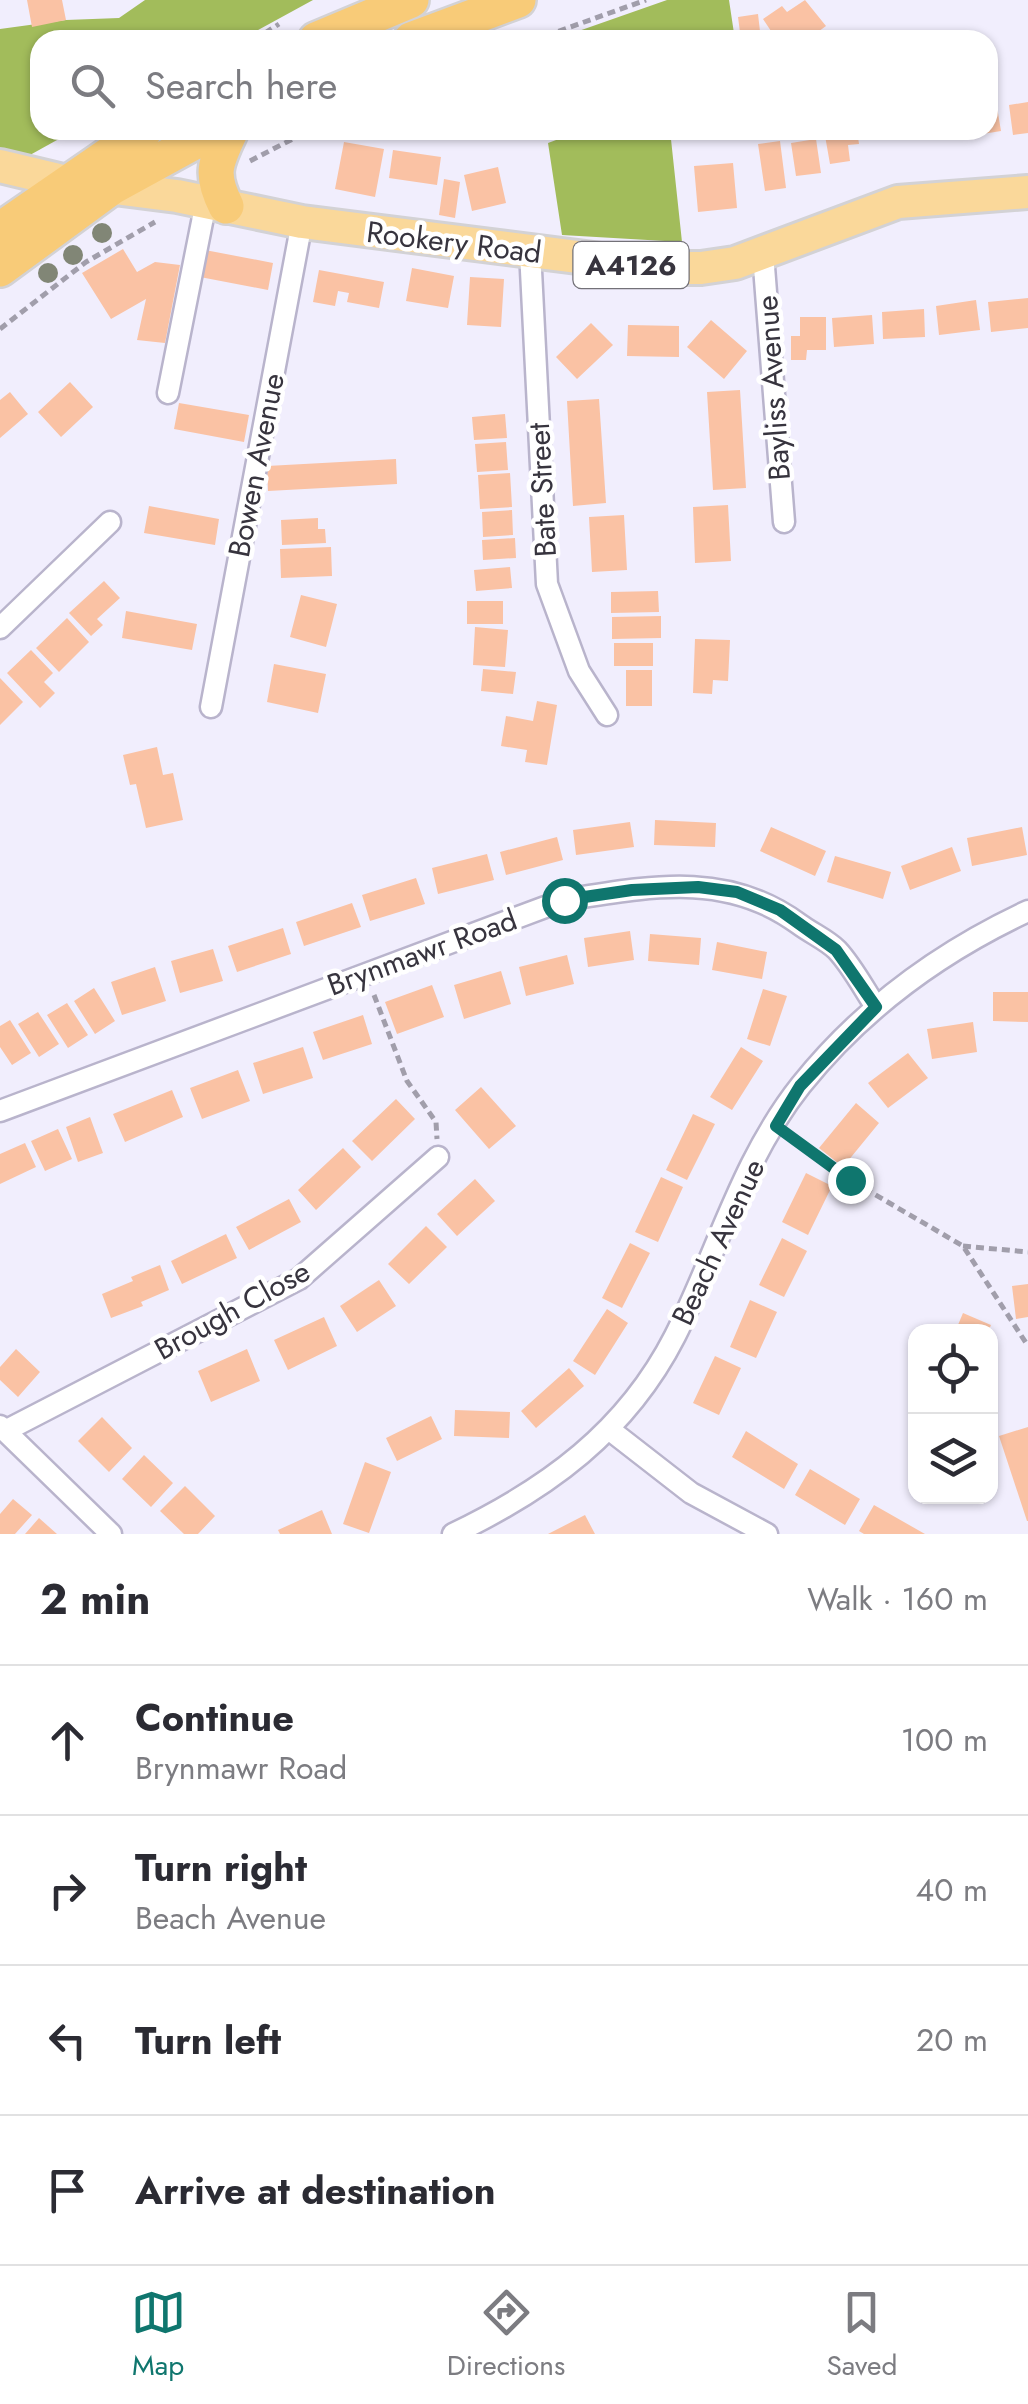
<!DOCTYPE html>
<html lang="en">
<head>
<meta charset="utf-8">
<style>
	body { margin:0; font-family:Jost,sans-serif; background:#f2f2f3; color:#2b2b33 }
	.controls { position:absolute; right:30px; bottom:30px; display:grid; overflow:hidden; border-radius:20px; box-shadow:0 2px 8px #0004 }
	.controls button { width:90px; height:90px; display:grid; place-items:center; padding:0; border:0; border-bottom:2px solid #e1e1e2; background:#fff; color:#2b2b33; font:50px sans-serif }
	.stop { position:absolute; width:30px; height:30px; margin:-22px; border:8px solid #0f766e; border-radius:50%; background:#fff }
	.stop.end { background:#0f766e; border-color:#fff; box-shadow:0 2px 10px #0008 }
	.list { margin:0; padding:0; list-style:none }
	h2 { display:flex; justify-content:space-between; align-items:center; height:130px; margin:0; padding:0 40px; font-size:42px }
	h2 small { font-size:32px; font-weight:400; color:#7c7c81 }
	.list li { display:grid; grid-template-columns:65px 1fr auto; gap:30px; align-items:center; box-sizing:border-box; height:150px; padding:0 40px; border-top:2px solid #e1e1e2 }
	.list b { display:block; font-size:38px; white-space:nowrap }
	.list p { margin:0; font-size:32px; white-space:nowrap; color:#7c7c81 }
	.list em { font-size:32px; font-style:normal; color:#7c7c81 }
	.icon { flex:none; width:55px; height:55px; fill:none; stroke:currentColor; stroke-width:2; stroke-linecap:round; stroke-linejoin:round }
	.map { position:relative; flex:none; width:1028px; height:1534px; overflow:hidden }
	.search { position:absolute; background:#fff; box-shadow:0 2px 8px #0004; left:30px; right:30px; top:30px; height:110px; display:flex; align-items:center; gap:25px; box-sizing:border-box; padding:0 35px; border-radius:30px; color:#7c7c81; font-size:38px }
	.sheet { height:730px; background:#fff }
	nav { display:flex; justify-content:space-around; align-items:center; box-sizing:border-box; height:140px; border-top:2px solid #e1e1e2; background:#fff; font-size:28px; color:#7c7c81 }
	nav a { display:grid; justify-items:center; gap:5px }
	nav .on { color:#0f766e }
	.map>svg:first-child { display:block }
	.forest { fill:#a2bc5b }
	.building { fill:#fac2a4 }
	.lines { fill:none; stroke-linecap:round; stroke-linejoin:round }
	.minor-casing { stroke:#b9b4cc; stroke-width:25 }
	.primary-casing { stroke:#d3d2d5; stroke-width:38 }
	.trunk-casing { stroke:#d3d2d5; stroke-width:40 }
	.path { stroke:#a19eab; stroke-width:5; stroke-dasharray:8 5; stroke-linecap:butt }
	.minor { stroke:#fff; stroke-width:20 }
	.primary { stroke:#fad89a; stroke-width:32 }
	.trunk { stroke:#f8cb78; stroke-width:35 }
	.tree { fill:#818676 }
	.route { stroke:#0f766e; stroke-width:12 }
	.labels { text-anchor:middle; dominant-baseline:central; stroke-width:9; stroke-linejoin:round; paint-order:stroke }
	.shield { fill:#fff; stroke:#737178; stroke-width:2.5 }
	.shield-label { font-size:28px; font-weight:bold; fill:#37343e }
	.street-label { font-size:30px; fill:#37343e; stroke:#fff }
</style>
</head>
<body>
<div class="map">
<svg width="1028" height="1534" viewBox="0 0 1028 1534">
	<rect width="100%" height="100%" fill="#f1eefd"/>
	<path class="forest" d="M145,0H313L240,40H40V130H75L30,155L0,149V29L66,20L119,18Z
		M667,0H729L735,40H553Z
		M583,130H670L682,242L562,235L548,143Z"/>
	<path class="building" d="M27,0H62L66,20L32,27Z
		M805,0L826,26L807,40H777L763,19L782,6L787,12Z
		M758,14L761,40H741L738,17Z
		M996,101L1001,131L952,139L951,130H988V102Z
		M1028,102V133L1013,135L1009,105Z
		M824,130H857L859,144L848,145L850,161L830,164Z
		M889,130H936L937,134L890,140Z
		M816,139L821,173L796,176L791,143Z
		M780,141L786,188L765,191L758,144Z
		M344,142L384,149L375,197L335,189Z
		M393,150L441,157L437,185L389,178Z
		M733,163L737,208L698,212L694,166Z
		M498,167L506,203L472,211L464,175Z
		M444,179L460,182L455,218L439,215Z
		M123,249L137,272L155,262L180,265L165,343L137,340L146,299L111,319L82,273Z
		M205,250L273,263L268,290L200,277Z
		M412,268L454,276L448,308L406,301Z
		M319,270L384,282L379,308L347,302L349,293L338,291L335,306L313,302Z
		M470,277L504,279L501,327L467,325Z
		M1028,298V328L991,332L988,302Z
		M976,300L980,330L939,335L936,306Z
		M924,309L925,337L883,339L882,312Z
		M872,315L874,344L834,347L832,318Z
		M800,317H826V350H807L806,360H791V336H800Z
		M711,320L747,351L724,379L687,347Z
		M591,323L613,345L577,379L556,357Z
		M628,325L679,326V357L627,356Z
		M70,382L93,407L61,437L38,412Z
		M740,390L746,488L713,490L707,392Z
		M10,392L28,414L0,438V400Z
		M599,399L606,503L573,506L567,401Z
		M179,403L249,415L244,442L174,429Z
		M505,414L507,438L474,440L472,417Z
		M506,442L508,470L477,472L475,444Z
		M396,459L397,484L268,491L267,466Z
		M510,473L512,507L480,509L478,475Z
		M728,505L731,561L695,563L693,507Z
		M149,506L219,519L215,545L144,533Z
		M512,510L513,535L483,537L482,512Z
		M624,515L627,570L592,572L589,517Z
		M318,518V529H325L326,543L282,545L281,520Z
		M515,538L516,558L483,560L482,540Z
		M331,547L332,576L281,578L280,549Z
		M510,567L512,588L476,591L474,570Z
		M104,581L120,598L97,619L103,625L91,636L69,613Z
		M658,591L659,612L611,613V592Z
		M301,595L337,604L326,647L290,637Z
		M467,601H503V624H467Z
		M126,611L197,624L192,650L122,638Z
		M661,616V638L612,639V617Z
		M67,618L89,642L59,672L36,648Z
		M475,627L508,630L505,667L473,665Z
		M695,639L730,640L728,681L713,680L712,694L693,693Z
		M614,643H653V666H614Z
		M31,650L53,673L44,682L55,693L40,708L7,673Z
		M274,664L326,674L318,713L267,702Z
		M483,669L516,672L513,694L481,691Z
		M626,670H652V706H626Z
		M0,678L23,702L0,725Z
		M537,701L557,705L547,765L525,762L527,750L501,746L506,716L533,721Z
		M157,747L163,775L173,773L183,820L146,828L136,784L130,785L123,755Z
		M655,820L716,823L715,847L654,845Z
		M630,822L634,847L576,855L573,830Z
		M771,827L826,851L815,876L760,851Z
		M1022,827L1027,855L972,866L967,838Z
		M557,837L563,860L506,875L500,852Z
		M952,847L961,871L910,890L901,866Z
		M487,854L494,880L438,894L432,868Z
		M835,856L891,872L883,899L827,882Z
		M416,878L425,904L370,921L362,895Z
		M352,903L361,927L304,946L296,922Z
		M283,928L291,954L237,972L228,946Z
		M630,931L634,960L588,967L584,938Z
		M650,934L701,938L699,965L648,961Z
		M717,942L767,952L762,979L712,970Z
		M213,949L223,981L180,993L171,961Z
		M567,955L574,984L526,996L519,967Z
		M155,967L166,1001L122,1015L111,982Z
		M501,971L511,1004L464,1019L454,985Z
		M432,985L444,1017L397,1034L385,1002Z
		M94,988L115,1021L95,1034L74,1001Z
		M763,989L787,996L770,1046L747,1039Z
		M993,992H1028V1022L993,1021Z
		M67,1003L88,1035L68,1048L47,1015Z
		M38,1012L59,1044L39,1057L18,1024Z
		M363,1015L372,1044L323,1060L313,1032Z
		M10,1020L31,1053L12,1065L0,1047V1026Z
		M973,1022L977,1052L932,1059L927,1029Z
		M303,1047L313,1078L263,1094L253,1063Z
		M741,1047L763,1061L732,1110L710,1097Z
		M908,1053L928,1078L888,1108L868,1083Z
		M238,1070L250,1101L202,1119L190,1088Z
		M481,1087L516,1126L489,1149L455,1110Z
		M172,1090L183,1117L125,1142L113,1114Z
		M396,1099L415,1119L372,1161L352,1141Z
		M856,1103L879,1123L843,1167L819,1148Z
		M693,1114L715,1124L687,1180L666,1170Z
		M90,1117L103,1153L78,1162L66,1127Z
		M58,1129L72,1159L45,1171L31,1141Z
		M25,1143L36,1167L0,1184V1154Z
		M343,1148L361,1167L316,1210L298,1190Z
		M806,1173L832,1186L808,1235L782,1222Z
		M661,1177L683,1187L658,1242L635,1232Z
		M475,1179L495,1201L457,1236L437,1214Z
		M289,1199L301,1222L249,1250L236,1227Z
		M426,1226L447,1247L409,1284L388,1264Z
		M226,1234L237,1258L182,1284L171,1261Z
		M782,1238L807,1251L784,1297L759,1285Z
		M630,1243L650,1253L622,1308L602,1298Z
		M160,1265L169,1290L141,1302L143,1306L111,1318L102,1294L133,1281L131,1277Z
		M379,1280L396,1306L357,1332L340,1306Z
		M1028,1284V1317L1016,1319L1012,1286Z
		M750,1300L777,1312L756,1358L730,1347Z
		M607,1309L628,1323L595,1375L573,1361Z
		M963,1313L991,1325L988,1332H955Z
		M324,1317L337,1346L288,1370L274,1340Z
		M16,1349L40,1372L18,1397L0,1380V1367Z
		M247,1349L260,1381L211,1402L198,1371Z
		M715,1356L741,1368L719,1415L693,1403Z
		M569,1368L584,1386L536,1428L521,1411Z
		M455,1410L510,1412L509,1438L454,1436Z
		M431,1416L442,1439L397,1461L386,1438Z
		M102,1417L132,1448L109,1472L78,1441Z
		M1028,1427V1521H1027L999,1436Z
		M746,1431L798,1464L784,1489L732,1457Z
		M144,1455L173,1483L151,1507L122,1479Z
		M365,1462L391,1472L369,1533L343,1524Z
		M810,1469L860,1499L845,1525L795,1495Z
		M185,1486L215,1516L198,1534H184L160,1511Z
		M13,1499L32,1515L15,1534H0V1514Z
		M874,1505L925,1534H864L859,1531Z
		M322,1510L332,1534H280L278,1530Z
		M585,1515L595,1534H548Z
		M39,1518L57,1534H25Z"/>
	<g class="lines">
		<defs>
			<path id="minor" d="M530,251L547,584L579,671L607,715
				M763,254L784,522
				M168,393L206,202
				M0,628L110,522
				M211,707L302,222
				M0,1111L564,900C648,887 726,870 799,924C811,933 827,940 837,950C852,966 864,989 876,1007
				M0,1426L111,1534
				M610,1430L691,1493L767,1534
				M5,1431L299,1279L438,1157
				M453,1534C547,1489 626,1432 675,1336C717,1253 742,1159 801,1085C862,1009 940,952 1028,911"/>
			<path id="primary" d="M0,166L67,182L177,196L302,222L664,268H701L735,263L898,202L1028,192"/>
			<path id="trunk" d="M316,40L411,0
				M411,40L518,0
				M226,206C209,173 216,162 231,130
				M0,230L145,130
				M0,269L112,187L216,130"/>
		</defs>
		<use href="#minor" class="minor-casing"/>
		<use href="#primary" class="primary-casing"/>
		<use href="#trunk" class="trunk-casing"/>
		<path class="path" d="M254,40L279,24
			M534,40L646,0
			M250,161L310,130
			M0,329L86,262L155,222
			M374,995L407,1081L436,1122L437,1139
			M790,1136L850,1180L963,1246L1028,1346
			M963,1246L1028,1252"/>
		<use href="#minor" class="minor"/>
		<use href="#primary" class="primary"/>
		<use href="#trunk" class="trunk"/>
	</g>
	<g class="tree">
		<circle cx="102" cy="233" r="10"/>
		<circle cx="73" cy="255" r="10"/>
		<circle cx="48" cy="273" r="10"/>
	</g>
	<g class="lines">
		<path class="route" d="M564,900L632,890L698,887L737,892L780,910L836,950L876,1007L800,1086L776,1126L850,1180"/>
	</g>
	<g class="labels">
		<rect class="shield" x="573.5" y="242" width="115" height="46" rx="8"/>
		<g class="shield-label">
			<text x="631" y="265">A4126</text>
		</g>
		<g class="street-label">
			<text transform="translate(454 242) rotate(7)">Rookery Road</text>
			<text transform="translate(773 388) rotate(-94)">Bayliss Avenue</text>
			<text transform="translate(256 465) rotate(-79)">Bowen Avenue</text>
			<text transform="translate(542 490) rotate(-93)">Bate Street</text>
			<text transform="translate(422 952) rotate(-20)">Brynmawr Road</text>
			<text transform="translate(718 1242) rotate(-65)">Beach Avenue</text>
			<text transform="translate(232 1310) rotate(-29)">Brough Close</text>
		</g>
	</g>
</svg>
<div class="controls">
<button><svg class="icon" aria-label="locate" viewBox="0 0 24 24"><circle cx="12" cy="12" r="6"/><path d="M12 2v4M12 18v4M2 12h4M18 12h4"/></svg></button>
<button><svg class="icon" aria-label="layers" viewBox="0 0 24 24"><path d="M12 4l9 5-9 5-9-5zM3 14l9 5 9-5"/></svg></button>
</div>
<div class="stop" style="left:564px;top:900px"></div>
<div class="stop end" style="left:850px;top:1180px"></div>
<div class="search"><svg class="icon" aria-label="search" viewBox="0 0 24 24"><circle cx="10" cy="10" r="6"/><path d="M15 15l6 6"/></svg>Search here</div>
</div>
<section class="sheet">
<h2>2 min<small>Walk · 160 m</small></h2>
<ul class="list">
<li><svg class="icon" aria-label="ahead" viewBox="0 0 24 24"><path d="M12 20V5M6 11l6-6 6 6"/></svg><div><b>Continue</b><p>Brynmawr Road</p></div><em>100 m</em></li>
<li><svg class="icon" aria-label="right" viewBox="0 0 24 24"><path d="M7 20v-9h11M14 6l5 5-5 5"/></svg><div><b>Turn right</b><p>Beach Avenue</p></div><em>40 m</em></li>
<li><svg class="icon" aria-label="left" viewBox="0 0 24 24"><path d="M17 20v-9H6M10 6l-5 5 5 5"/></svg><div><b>Turn left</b></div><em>20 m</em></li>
<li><svg class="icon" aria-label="arrive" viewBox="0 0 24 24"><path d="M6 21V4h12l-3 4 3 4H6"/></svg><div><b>Arrive at destination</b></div></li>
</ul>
</section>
<nav>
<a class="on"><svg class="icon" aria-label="map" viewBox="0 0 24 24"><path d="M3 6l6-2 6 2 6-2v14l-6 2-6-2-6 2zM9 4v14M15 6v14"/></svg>Map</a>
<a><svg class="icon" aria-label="directions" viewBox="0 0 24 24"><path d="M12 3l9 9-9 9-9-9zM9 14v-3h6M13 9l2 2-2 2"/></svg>Directions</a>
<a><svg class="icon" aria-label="saved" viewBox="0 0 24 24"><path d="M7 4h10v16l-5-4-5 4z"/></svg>Saved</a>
</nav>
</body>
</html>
